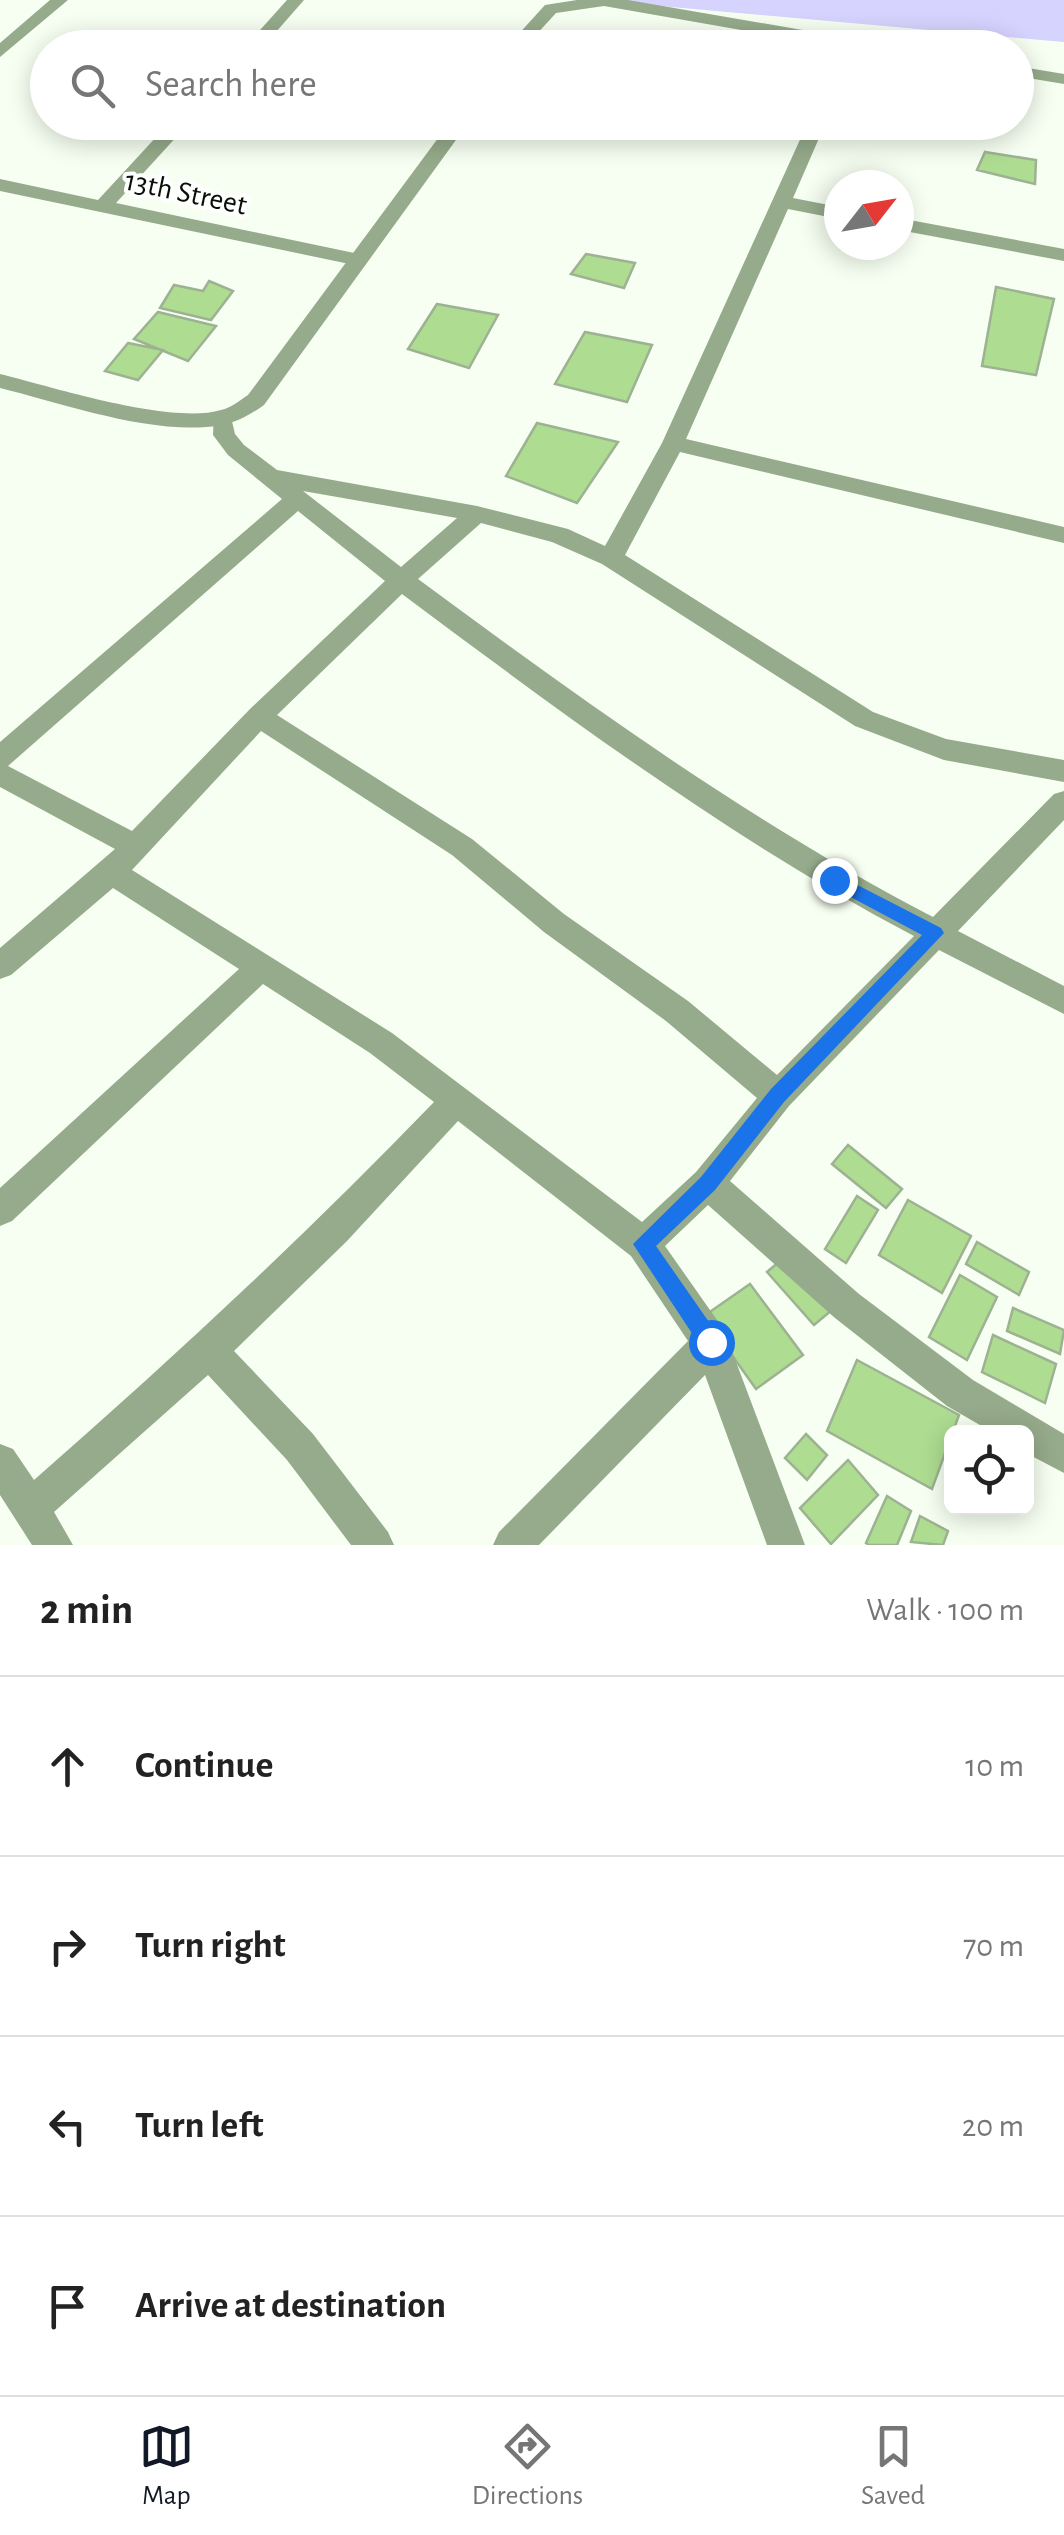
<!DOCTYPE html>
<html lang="en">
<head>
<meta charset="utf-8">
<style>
	body { margin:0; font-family:"Alegreya Sans",sans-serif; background:#f6f6f6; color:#222 }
	.controls { position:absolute; right:30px; bottom:30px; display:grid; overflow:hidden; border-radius:15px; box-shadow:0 5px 25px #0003 }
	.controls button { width:90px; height:90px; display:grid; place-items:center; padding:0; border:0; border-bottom:2px solid #e0e0e0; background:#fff; color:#222; font:50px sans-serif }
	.compass { position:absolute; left:824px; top:170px; width:90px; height:90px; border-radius:50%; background:#fff; box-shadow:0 5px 25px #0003; rotate:59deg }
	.stop { position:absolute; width:30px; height:30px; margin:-22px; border:8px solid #1a73e8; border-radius:50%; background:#fff }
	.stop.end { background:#1a73e8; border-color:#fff; box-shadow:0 2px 10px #0008 }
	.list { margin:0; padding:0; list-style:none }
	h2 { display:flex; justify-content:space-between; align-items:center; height:130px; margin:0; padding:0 40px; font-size:42px }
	h2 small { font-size:32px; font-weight:400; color:#767676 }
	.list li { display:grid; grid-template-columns:65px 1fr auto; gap:30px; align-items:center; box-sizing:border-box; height:180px; padding:0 40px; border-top:2px solid #e0e0e0 }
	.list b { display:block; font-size:38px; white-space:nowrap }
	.list em { font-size:32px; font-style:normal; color:#767676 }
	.icon { flex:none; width:55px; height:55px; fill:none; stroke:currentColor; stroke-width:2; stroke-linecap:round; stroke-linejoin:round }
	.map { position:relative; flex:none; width:1064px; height:1545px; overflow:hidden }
	.search { position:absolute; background:#fff; box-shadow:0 5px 25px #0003; left:30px; right:30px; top:30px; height:110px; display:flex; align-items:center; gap:25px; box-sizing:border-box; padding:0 35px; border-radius:55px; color:#767676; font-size:38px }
	.sheet { height:850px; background:#fff }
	nav { display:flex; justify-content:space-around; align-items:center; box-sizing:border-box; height:140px; border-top:2px solid #e0e0e0; background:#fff; font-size:28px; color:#767676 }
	nav a { display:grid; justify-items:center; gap:5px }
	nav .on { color:#111827 }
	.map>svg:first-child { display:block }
	.green { fill:#d6d3fe }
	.building { fill:#aedc91; stroke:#9db292; stroke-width:2.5 }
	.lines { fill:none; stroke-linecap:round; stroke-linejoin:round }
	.minor { fill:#96ab8b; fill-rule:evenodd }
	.tertiary { fill:#96ab8b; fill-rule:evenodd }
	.route { fill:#1a73e8 }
	.labels { text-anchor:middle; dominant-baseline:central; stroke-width:8; stroke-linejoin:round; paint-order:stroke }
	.far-street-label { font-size:30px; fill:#080f05; stroke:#fff }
</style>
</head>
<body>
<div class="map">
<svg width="1064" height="1545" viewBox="0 0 1064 1545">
	<rect width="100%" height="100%" fill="#f6fff1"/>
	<path class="green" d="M1064,0V42L604,1L605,0Z"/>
	<path class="building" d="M985,152L1036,160L1035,184L977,170Z
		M586,254L635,263L624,288L571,274Z
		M209,281L233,291L211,320L160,308L174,285L203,291Z
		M996,287L1054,299L1036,375L982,366Z
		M437,304L498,315L469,368L408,349Z
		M158,312L216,326L188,361L134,339Z
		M585,332L652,345L627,402L555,384Z
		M128,343L163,350L138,380L105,371Z
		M537,423L618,442L577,503L506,476Z
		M848,1145L902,1189L886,1208L832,1164Z
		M857,1196L878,1210L846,1263L825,1249Z
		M908,1200L971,1236L942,1293L879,1255Z
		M977,1242L1029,1272L1019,1295L966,1264Z
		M786,1256L833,1309L814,1325L767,1272Z
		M960,1275L997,1297L967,1360L929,1337Z
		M750,1284L803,1355L756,1389L704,1316Z
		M1013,1308L1064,1330L1060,1354L1007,1331Z
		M993,1335L1056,1364L1045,1403L982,1372Z
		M857,1360L959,1415L932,1489L827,1431Z
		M806,1434L827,1455L807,1480L785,1458Z
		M848,1460L878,1495L831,1544L800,1508Z
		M887,1496L911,1511L897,1545H869L866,1543Z
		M920,1516L948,1531L943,1545L911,1542Z"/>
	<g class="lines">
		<path class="minor" d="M50,0H68L0,57V43Z
			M287,0H304L262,48H244Z
			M170,122H190L116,203L359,254L366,256V264L359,266L0,191V179L98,200Z
			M808,122H826L793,198L839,207V219L788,209L686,439L1064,527V543L680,452L625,555L873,712L946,739L1064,760V782L944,760L855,726L602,564L552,542L481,523L418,579C583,701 750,822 933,917L1054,794L1064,791V820L958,931L1064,986V1014L939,950L789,1106L730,1181L859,1294L973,1380L1064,1434V1473L1026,1453V1432H992L947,1406L835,1318L708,1205L665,1246L724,1330L805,1545H767L705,1375L539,1545H493L499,1532L688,1341L631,1256L458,1121L347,1241L234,1351L313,1434L388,1532L394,1545H351L287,1460L208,1375L54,1512L73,1545H32L0,1495V1444L13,1449L34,1480C172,1359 306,1235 434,1102L370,1053L263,984L12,1221L0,1226V1188L239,969L113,888L11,975L0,979V948L115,849L0,787V742L282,499L228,455L213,435L214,413H230L235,434L244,445L277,470L477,506L568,529L605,546L662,443ZM303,491L457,518L401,567ZM298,511L385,581L250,709L132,831L8,766ZM402,594C567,717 732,840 914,936L777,1075L688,1001L564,914L472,839L277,715ZM261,731L452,855L544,932L666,1021L757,1098L696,1172L642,1222L392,1033L132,870Z
			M899,218L1064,249V261L899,230Z"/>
		<path class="tertiary" d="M577,0H628L878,43L886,48H845L604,6L556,13L524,48H506L545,5Z
			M1016,66L1064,74V84L1016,76Z
			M450,122H469L264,405C251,414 238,422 222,425C156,437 65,404 0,388V374C53,387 171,425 221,410C231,408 240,400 248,395Z"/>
	</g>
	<path class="route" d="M834,873L941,928L944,933L784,1102L715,1190L656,1246L718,1335L721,1342L718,1350L711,1353L703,1350L633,1244L701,1177L771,1089L922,935L828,885V875Z"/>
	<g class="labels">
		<g class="far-street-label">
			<text transform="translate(186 193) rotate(12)">13th Street</text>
		</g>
	</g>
</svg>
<div class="controls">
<button><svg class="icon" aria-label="locate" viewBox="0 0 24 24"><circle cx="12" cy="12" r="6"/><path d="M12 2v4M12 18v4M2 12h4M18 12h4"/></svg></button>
</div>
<svg class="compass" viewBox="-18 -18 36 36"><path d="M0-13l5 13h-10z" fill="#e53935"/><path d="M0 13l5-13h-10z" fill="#767676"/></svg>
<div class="stop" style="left:711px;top:1342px"></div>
<div class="stop end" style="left:834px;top:880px"></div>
<div class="search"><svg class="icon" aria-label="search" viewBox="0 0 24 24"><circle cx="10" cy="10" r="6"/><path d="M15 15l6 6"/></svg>Search here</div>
</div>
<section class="sheet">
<h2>2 min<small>Walk · 100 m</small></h2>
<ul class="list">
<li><svg class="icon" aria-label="ahead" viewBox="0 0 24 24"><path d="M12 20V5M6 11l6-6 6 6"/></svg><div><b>Continue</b></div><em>10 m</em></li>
<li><svg class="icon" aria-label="right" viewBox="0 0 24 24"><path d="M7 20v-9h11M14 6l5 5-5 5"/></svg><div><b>Turn right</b></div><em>70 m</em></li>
<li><svg class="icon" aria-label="left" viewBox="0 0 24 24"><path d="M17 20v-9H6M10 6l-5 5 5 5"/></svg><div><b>Turn left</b></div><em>20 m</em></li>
<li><svg class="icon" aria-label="arrive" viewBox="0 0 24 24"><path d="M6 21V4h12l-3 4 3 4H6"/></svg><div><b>Arrive at destination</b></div></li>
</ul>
</section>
<nav>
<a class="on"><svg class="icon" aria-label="map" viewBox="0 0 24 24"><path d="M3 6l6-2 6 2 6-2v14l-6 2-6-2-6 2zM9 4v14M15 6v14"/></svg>Map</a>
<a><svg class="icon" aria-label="directions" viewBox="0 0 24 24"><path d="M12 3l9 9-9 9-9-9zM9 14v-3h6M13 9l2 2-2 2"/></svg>Directions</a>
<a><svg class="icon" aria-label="saved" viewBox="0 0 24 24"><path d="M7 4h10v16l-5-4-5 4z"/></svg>Saved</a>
</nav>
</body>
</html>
